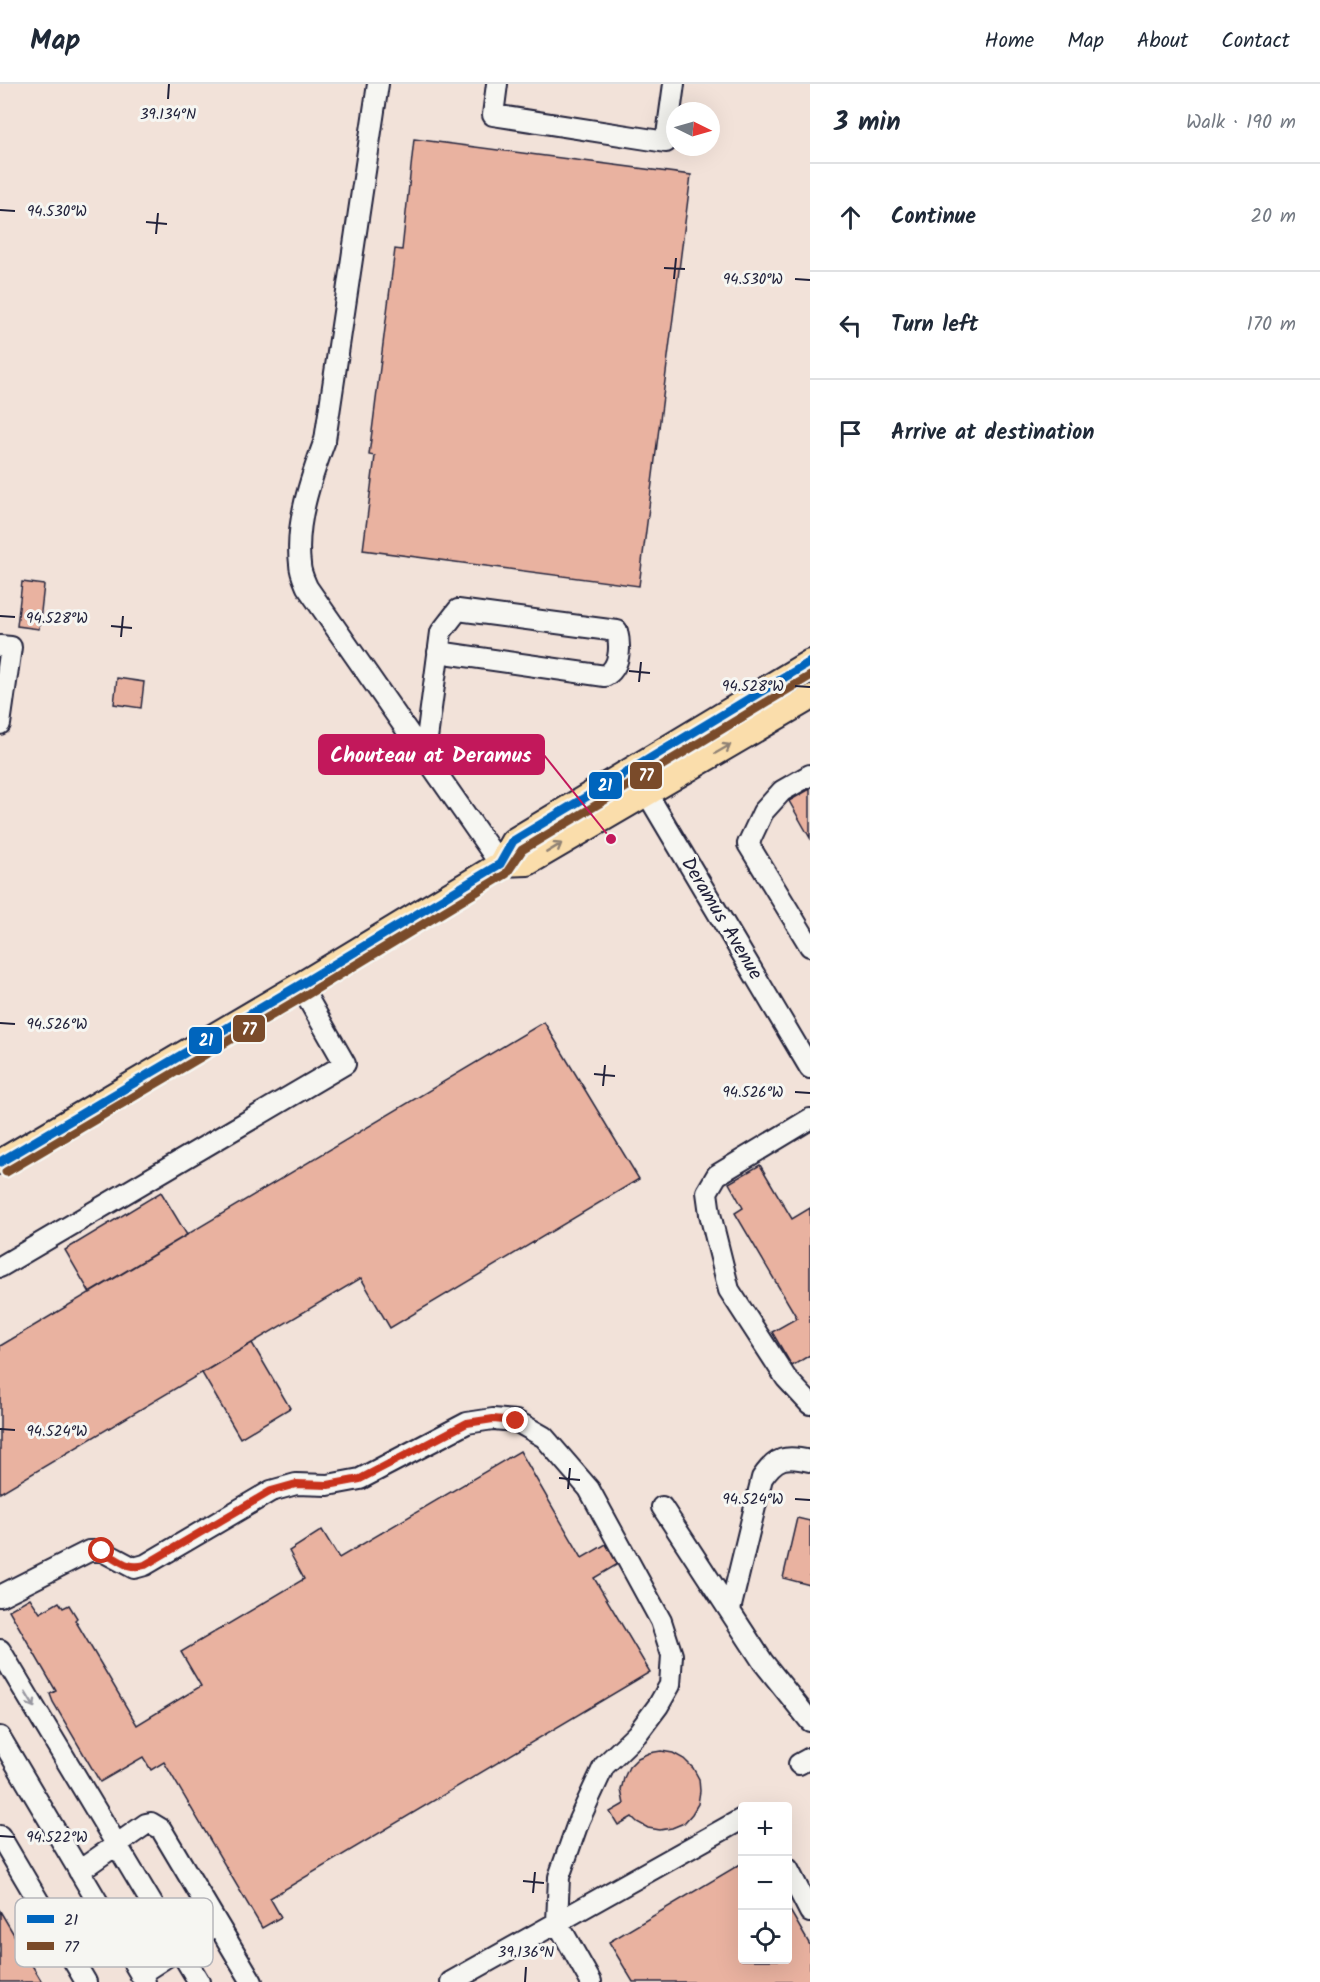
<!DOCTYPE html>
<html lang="en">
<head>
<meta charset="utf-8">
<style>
	body { margin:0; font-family:Kalam,sans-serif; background:#f6f6f7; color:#1f2937 }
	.controls { position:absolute; right:18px; bottom:18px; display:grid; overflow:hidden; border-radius:6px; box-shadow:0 6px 24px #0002 }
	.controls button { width:54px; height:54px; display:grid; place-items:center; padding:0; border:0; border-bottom:2px solid #e0e1e3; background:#fff; color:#1f2937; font:30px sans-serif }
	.compass { position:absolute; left:666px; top:18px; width:54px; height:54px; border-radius:50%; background:#fff; box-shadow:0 6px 24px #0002; rotate:95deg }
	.stop { position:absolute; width:18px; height:18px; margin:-14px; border:4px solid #c8321e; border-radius:50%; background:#fff }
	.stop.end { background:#c8321e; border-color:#fff; box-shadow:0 2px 6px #0008 }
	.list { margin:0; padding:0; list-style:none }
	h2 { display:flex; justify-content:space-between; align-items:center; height:78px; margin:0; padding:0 24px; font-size:26px }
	h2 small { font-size:20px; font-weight:400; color:#747a83 }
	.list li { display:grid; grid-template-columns:39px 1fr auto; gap:18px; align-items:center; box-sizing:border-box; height:108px; padding:0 24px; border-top:2px solid #e0e1e3 }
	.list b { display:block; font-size:22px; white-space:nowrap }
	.list em { font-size:20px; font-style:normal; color:#747a83 }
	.icon { flex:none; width:33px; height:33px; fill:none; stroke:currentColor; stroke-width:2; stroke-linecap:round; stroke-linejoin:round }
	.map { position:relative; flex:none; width:810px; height:1898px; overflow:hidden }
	header { display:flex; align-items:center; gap:36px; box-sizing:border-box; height:84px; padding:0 30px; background:#fff; border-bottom:2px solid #e0e1e3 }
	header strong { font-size:28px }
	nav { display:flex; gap:33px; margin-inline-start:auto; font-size:21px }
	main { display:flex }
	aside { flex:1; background:#fff }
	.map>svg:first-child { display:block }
	.building { fill:#e9b2a0; stroke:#22223b; stroke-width:1.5 }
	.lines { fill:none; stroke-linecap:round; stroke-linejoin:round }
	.minor-casing { stroke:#22223b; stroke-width:24 }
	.major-casing { stroke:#22223b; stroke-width:28 }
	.minor { stroke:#f6f6f2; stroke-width:20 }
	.major { stroke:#faddab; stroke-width:24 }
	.bus-1-casing { stroke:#f6f6f2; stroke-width:14 }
	.bus-2-casing { stroke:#f6f6f2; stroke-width:14 }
	.bus-1 { stroke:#0065bd; stroke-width:9 }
	.bus-2 { stroke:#7a4b2a; stroke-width:9 }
	.oneway { stroke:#8e8073 }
	.oneway2 { stroke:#9797a0 }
	.route { stroke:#c8321e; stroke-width:8 }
	.ticks { fill:none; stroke:#22223b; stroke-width:2 }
	.labels { text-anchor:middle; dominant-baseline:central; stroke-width:6; stroke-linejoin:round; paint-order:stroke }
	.street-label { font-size:20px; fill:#22223b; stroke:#f6f6f2 }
	.key { fill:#f6f6f2; stroke:#b6b6bb; stroke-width:1.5 }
	.key-label { font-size:16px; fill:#22223b }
	.ticks-label { font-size:15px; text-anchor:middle; fill:#22223b; stroke:#f6f6f2; stroke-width:6; stroke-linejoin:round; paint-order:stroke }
	.leader { fill:none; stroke:#c2185b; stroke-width:2 }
	.callout-dot { fill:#c2185b; stroke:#f6f6f2; stroke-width:2 }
	.callout { fill:#c2185b; stroke:#c2185b; stroke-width:2 }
	.callout-label { font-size:21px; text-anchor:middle; font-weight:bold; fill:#fff }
	.line-badge { stroke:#f6f6f2; stroke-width:2 }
	.badge-label { font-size:16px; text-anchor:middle; font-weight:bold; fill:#fff }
</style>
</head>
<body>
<header>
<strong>Map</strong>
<nav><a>Home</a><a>Map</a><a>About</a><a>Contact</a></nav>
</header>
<main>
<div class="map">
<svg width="810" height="1898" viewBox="0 0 810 1898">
	<rect width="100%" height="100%" fill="#f2e2d9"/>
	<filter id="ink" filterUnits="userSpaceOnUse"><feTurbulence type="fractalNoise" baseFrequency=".0167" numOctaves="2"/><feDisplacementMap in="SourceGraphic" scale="12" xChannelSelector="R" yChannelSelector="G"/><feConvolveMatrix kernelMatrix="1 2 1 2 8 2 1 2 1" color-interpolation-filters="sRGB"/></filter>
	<g filter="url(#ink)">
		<path class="building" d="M414,55L691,91L639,502L363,466L375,372L369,371L395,165L402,166Z
			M22,498L44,501L39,545L17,542Z
			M117,594L144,598L141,624L114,620Z
			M810,705V754L789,717Z
			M544,938L639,1095L390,1244L361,1194L0,1409V1262Z
			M760,1081L792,1135L810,1124V1271L792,1282L772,1248L797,1234L735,1129L743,1124L729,1099Z
			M161,1108L187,1151L90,1209L65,1166Z
			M252,1259L290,1324L240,1354L202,1289Z
			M520,1367L582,1474L606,1460L618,1480L594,1494L650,1588L270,1814L281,1833L262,1844L164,1678L151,1686L143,1673L100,1698L53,1618L50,1610L56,1607L9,1526L30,1514L40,1529L59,1518L63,1524L69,1521L77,1534L75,1536L137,1641L201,1602L181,1568L304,1495L289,1467L322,1446L339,1474Z
			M797,1434L810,1437V1501L783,1494Z
			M661,1667L673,1669L684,1675L693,1684L699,1695L700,1707L698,1720L692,1730L684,1739L672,1744L660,1746L648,1744L637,1738L632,1733L618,1741L610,1728L624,1720L621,1706L624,1694L629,1683L638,1674L649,1669Z
			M742,1779V1876H788V1823L810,1861V1898H633L609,1858Z
			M0,1827L42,1898H0Z"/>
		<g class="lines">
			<defs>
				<path id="minor" d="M378,0L325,356C311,394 295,439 300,480C300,488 304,496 307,503L500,780
					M497,0L493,31L666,58L674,0
					M0,562L11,563L0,640
					M425,670L441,548L458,526L617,547C621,563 620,584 605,592L438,568
					M633,686L810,984
					M810,691L782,707L763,728L748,760L810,862
					M810,1035L717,1091L707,1108L710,1130L729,1206L786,1294L810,1320
					M0,1183L345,980L300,901
					M662,1423L763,1578L810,1637
					M0,1512L89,1467H102L134,1484L145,1481L271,1407L296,1400L328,1401L360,1395L467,1339L493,1335L516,1337L544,1353L589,1405L661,1537L672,1571L670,1601L658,1622L637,1650L604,1682L579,1736L559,1793L557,1838L591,1898
					M730,1526L762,1394C776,1373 786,1371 810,1377
					M0,1566L199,1898
					M0,1653L145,1898
					M799,1680L810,1674
					M0,1752L86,1898
					M788,1785L810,1828
					M79,1787L146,1740L151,1739L161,1745L252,1898
					M140,1890L217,1840
					M451,1898L742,1735"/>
				<path id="major" d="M500,780L528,779L810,614
					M0,1078L300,901L500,780L513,757L810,578"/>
			</defs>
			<use href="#minor" class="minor-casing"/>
			<use href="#major" class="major-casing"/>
			<use href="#minor" class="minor"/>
			<use href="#major" class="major"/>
			<defs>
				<path id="bus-1" d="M0,1078L300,901L500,780L513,757L810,578"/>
				<path id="bus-2" d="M6,1088L306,911L506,790L522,766L810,592"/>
			</defs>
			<use href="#bus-1" class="bus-1-casing"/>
			<use href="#bus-2" class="bus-2-casing"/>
			<use href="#bus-1" class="bus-1"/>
			<use href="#bus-2" class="bus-2"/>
		</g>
		<defs><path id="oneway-shaft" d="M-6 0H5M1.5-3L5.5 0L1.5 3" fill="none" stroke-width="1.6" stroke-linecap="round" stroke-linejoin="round" transform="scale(1.5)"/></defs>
		<g class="oneway">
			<use href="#oneway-shaft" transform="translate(723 665) rotate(-30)"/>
			<use href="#oneway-shaft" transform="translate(554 764) rotate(-31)"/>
		</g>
		<use class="oneway2" href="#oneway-shaft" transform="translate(30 1616) rotate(59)"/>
	</g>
	<g class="lines" filter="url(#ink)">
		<path class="route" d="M102,1467C119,1475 126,1486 145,1481L271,1407L296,1400L328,1401L360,1395L467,1339L493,1335L516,1337"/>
	</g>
	<path class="ticks" d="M168,15L169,0M0,126L15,127M146,138L167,140M156,150L158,129M664,184L685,185M674,195L676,174M795,195L810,196M0,532L15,533M111,542L132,544M121,553L123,532M629,587L650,589M639,598L641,578M795,602L810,603M0,939L15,940M594,990L615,992M603,1002L605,981M795,1008L810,1009M0,1345L15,1346M559,1394L580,1396M568,1405L570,1384M795,1415L810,1416M0,1752L15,1753M523,1797L544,1799M533,1809L535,1788M525,1898L526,1883"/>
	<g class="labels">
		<g class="street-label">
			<text transform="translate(721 835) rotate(59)">Deramus Avenue</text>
		</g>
	</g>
	<rect x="15" y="1814" width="198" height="69" rx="9" class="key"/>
	<rect x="27" y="1831" width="27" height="8" fill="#0065bd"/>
	<rect x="27" y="1858" width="27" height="8" fill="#7a4b2a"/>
	<g class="key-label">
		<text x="64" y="1841">21</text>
		<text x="64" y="1868">77</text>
	</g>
	<g class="ticks-label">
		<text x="168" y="35">39.134°N</text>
		<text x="57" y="132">94.530°W</text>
		<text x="753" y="200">94.530°W</text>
		<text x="57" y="539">94.528°W</text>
		<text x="753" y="607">94.528°W</text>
		<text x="57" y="945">94.526°W</text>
		<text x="753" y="1013">94.526°W</text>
		<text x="57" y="1352">94.524°W</text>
		<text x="753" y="1420">94.524°W</text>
		<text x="57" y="1758">94.522°W</text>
		<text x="526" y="1873">39.136°N</text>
	</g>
	<path class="leader" d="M611 755L544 671"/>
	<circle class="callout-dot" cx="611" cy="755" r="6"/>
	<rect class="callout" x="319" y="651" width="225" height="39" rx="6"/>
	<g class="callout-label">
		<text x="431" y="678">Chouteau at Deramus</text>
	</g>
	<g class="line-badge">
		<rect x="629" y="677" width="34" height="29" rx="6" fill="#7a4b2a"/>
		<rect x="588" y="687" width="35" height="29" rx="6" fill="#0065bd"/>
		<rect x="232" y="930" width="34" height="29" rx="6" fill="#7a4b2a"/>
		<rect x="188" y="942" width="35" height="29" rx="6" fill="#0065bd"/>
	</g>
	<g class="badge-label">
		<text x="646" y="697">77</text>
		<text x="605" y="707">21</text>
		<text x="249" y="951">77</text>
		<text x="206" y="962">21</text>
	</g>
</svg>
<div class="controls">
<button>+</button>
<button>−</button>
<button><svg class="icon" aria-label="locate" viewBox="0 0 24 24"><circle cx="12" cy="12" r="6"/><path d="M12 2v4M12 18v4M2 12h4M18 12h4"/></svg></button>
</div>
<svg class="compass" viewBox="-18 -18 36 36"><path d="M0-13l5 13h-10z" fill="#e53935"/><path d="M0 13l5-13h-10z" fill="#747a83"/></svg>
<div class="stop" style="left:102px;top:1467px"></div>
<div class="stop end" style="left:516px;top:1337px"></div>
</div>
<aside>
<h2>3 min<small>Walk · 190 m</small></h2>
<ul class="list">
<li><svg class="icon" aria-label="ahead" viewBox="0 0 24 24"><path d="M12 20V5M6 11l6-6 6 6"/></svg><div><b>Continue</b></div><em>20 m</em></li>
<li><svg class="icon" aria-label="left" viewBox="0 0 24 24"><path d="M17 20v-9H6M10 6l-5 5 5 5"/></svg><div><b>Turn left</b></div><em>170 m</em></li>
<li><svg class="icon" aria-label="arrive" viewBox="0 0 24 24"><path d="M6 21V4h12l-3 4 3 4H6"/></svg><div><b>Arrive at destination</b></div></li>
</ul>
</aside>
</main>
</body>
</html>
